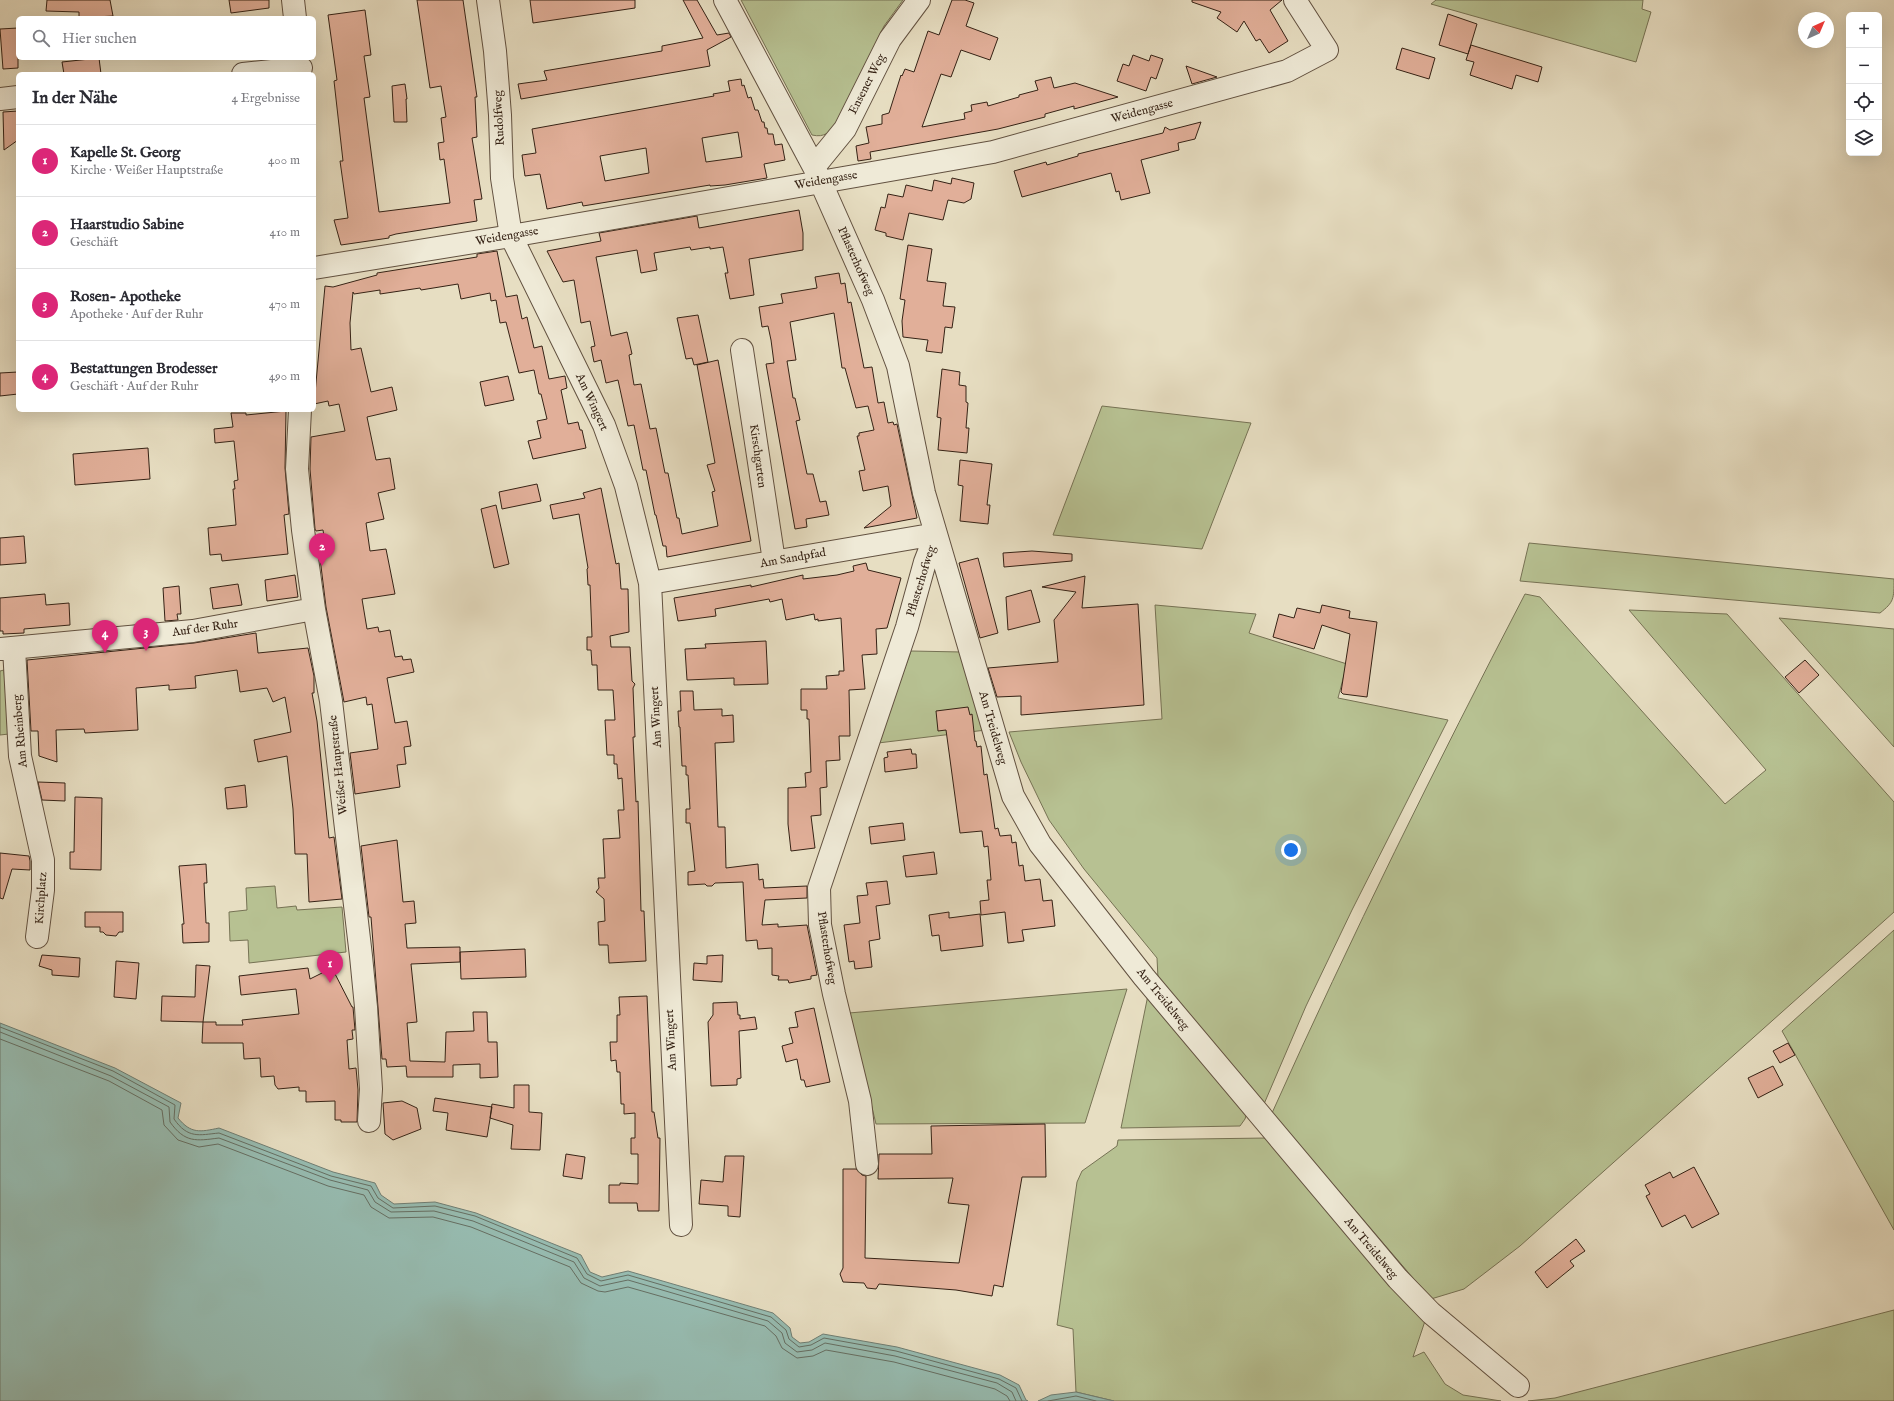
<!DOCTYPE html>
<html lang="de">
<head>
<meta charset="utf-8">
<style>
	body { margin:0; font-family:"IM FELL English",serif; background:#f2f2f3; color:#2b2b33 }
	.controls { position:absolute; right:12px; top:12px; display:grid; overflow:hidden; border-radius:6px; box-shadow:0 4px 16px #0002 }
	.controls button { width:36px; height:36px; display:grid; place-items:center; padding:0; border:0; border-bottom:1px solid #e1e1e2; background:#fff; color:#2b2b33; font:20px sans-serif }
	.compass { position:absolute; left:1798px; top:12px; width:36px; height:36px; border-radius:50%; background:#fff; box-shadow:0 4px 16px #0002; rotate:44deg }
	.you { position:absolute; left:1291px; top:850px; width:14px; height:14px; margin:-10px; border:3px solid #fff; border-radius:50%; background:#1a73e8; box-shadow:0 0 0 6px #1a73e833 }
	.badge { display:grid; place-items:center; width:26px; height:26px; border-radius:50%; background:#db2777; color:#fff; font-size:13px; font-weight:700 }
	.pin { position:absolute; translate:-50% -33px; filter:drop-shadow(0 1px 2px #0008) }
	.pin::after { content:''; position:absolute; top:21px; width:14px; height:12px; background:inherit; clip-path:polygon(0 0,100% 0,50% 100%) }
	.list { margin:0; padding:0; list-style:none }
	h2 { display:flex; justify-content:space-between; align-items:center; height:52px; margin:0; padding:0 16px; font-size:17px }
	h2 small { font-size:13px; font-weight:400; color:#7c7c81 }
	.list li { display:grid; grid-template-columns:26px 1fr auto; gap:12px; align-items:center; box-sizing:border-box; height:72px; padding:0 16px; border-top:1px solid #e1e1e2 }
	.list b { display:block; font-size:15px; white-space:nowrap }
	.list p { margin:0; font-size:13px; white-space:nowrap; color:#7c7c81 }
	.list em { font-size:13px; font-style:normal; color:#7c7c81 }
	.icon { flex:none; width:22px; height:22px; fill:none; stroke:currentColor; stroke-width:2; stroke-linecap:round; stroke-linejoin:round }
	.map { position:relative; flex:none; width:1894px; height:1401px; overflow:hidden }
	.search { position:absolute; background:#fff; box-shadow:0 4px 16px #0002; left:16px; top:16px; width:300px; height:44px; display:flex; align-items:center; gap:10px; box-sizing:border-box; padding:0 14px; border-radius:6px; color:#7c7c81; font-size:15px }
	.panel { position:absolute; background:#fff; box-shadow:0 4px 16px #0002; left:16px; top:72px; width:300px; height:340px; border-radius:6px }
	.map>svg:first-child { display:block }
	.green { fill:#b7c192; stroke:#767254 }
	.water { fill:#97bcb1; stroke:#707e73 }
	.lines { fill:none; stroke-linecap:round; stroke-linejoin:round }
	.shore { stroke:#666f63; stroke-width:1 }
	.building { fill:#e1af99; stroke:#352215; fill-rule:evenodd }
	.minor-casing { stroke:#625140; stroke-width:24 }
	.minor { stroke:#efead7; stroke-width:22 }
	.labels { text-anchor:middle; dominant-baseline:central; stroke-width:3; stroke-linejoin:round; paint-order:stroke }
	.street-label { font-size:12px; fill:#352215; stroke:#efead7 }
</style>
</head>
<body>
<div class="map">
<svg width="1894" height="1401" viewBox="0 0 1894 1401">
	<rect width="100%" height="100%" fill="#e7dec2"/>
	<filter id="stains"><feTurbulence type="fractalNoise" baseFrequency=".005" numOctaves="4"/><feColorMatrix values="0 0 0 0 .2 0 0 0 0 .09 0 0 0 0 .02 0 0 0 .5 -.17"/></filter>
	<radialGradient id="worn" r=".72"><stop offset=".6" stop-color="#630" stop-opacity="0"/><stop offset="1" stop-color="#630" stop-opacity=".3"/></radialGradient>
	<path class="green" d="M741,0H903L884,26L837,122C830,132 825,138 812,135Z
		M1436,0H1643L1642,9L1651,12L1636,62L1431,4Z
		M1102,406L1251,423L1202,549L1053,535Z
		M1529,543L1894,579C1894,599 1894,602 1880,613L1520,581Z
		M1525,594L1540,597L1725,804L1766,770L1629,610L1727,614L1894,802V912L1520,1246L1464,1289L1431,1299L1272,1113C1351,937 1436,765 1525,594Z
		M1155,605L1256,614L1249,633L1347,664L1338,698L1448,720L1352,910L1306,1006L1264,1104L1158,978L1157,958L1084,869L1049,820L1021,762L1009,732L1162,719Z
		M1779,618L1894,629V747Z
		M911,651L962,652L986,730L878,743Z
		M4,670L9,734L0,735V671Z
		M275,886L277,908L296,906L297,910L342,907L346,952L249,963L248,940L230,941L229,912L247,910L246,888Z
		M1894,930V1230L1782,1031Z
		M1127,989L1085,1123L876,1124L849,1013Z
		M1148,995L1247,1112L1245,1119L1240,1126L1121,1128Z
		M1267,1138L1425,1321L1413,1357L1424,1352L1445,1384L1463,1395L1501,1401H1114L1076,1392L1073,1329L1057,1325L1077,1182L1082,1171L1117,1146L1118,1140Z
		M1894,1310V1401H1528L1555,1398Z"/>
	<path class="water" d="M0,1023L115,1068L181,1103L178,1118C191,1134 200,1132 219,1128L333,1172L375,1183L381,1195L394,1204L435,1202L476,1213L581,1255L590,1272L602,1277L628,1271L773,1313L790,1328L792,1337L800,1343L809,1342L823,1334L897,1347L1000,1375L1019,1385L1026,1400L1028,1401H0Z
		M1076,1392L1114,1401H1038L1051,1395Z"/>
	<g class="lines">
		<path class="shore" d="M0,1027L113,1071L175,1105L174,1119C188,1139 199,1135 219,1133L331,1176L371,1186L378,1198L393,1208L435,1206L475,1216L577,1258L587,1274L601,1281L628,1275L771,1317L786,1330L789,1339L799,1347L811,1345L824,1338L896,1351L999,1379L1016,1388L1022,1401
			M0,1032L111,1076L169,1107L170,1122C185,1143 196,1141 219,1138L330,1180L368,1190L375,1202L391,1212L434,1211L473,1221L574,1262L584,1278L600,1286L628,1280L768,1321L782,1333L785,1343L797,1352L812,1350L825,1343L895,1356L997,1383L1012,1392L1016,1401
			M0,1039L109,1081L162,1110L164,1125L178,1140L199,1147L218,1144L328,1186L364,1195L371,1207L389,1218L433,1217L471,1227L570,1267L581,1283L598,1291L605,1292L628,1287L765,1326L776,1336L782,1348L797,1358L813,1356L826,1350L894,1362L995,1389L1007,1396L1010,1401
			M1048,1401L1076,1396L1096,1401"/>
	</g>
	<path class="building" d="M47,0H110L113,16L79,18V12L46,11Z
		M229,0H269V8L231,13Z
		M417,0H463L477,97H475L477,137L472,138L482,199L474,200L477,221L396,234L389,236V238L341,245L334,220L348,218L340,161H343L334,81L337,80L328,15L365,10L371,55L364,56L370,97L364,98L379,212L450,203L444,159L440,160L438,143L444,142L441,118L446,117L441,86L430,88Z
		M530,0H635V8L533,23Z
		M683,0H697L717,35L729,33L731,37L707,50L710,66L521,99L518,84L547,80L544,71L662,51V46L703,38Z
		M952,0H965L974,3L966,26L998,38L990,60L961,50L951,77L941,74L922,127L965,119L964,113L972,111L971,105L987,102L988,106L1019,97V95L1038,90L1035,81L1051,77L1054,88L1075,83L1118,97L1074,109V106L1045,114V117L998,129L870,152L871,159L858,161L856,146L869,143L866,127L882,124V115L889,113L901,75L902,76L905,69L914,72L928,31L939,35Z
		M1192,0H1282L1270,10L1288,41L1269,53L1260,39L1256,41L1244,21L1237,32L1217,18L1221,12L1192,2Z
		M1448,14L1477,24L1468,54L1439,45Z
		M18,28V68L3,69L0,29Z
		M1471,45L1542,67L1538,82L1516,75L1512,89L1470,75L1474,62L1466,60Z
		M1402,48L1435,58L1429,79L1396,69Z
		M1133,55L1149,61L1151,55L1163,59L1156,79L1151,77L1146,91L1117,81L1123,64L1129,66Z
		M99,58L101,74H64L62,62Z
		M1186,66L1217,77L1192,84Z
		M741,79L742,86L744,85L748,98L751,97L755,110H758L762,122H764L765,128H767L768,134H773L775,145L782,144L785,160L764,164L767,178L725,185L710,186V185L583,206L582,202L547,209L540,174L525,176L522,155L536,153L532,129L714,96L713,94L730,91L728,81ZM738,132L742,157L706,162L702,138ZM646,148L649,173L605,181L600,156Z
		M405,84L407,99H406L407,122H394L392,86Z
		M18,111V140L4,150L3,112Z
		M1201,122L1195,139L1178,143L1179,150L1141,160L1150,193L1121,200L1119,191L1116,192L1111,173L1022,197L1014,171L1046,162L1047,165L1078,156V154L1163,133L1165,127L1170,130Z
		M952,178L974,183L971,199L964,203L948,200L943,220L909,213L903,240L886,236V233L875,230L881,207L885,208L888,194L903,197L906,185L932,191L934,180L951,184Z
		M799,210L803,233V250L749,259L754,295L730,299L725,273H728L723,247L710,249V247L691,250L690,247L654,253L657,270L641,273L637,250L596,257L611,336L627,332L632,354L629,355L634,385L641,384L650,429L656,428L665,473H668L677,518H679L682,534L718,526L712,492L715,491L707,465L715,463L697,365L718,360L751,541L667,557L666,546H663L656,515H655L646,470H643L634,425L628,426L618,380L606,383L601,360L594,362L591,347L595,346L590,321L581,323L574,280L563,282L547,251L601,241L599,233L697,216L699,228Z
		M908,245L932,249L927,281L946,283L943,306L955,307L952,328L945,327L942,353L926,351L928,340L903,337L902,321L905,300L900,299Z
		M497,251L506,297L517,295L522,319L527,317L534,348L542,346L549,379L565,376L567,388L561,390L568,424L578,422L580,430H582L586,448L533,459L528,441L541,438L537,421L547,419L541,394H539L534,370L519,373L506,322L500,323L496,300L491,301L490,293L461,299L458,284L421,290L420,288L380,294V290L354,294L353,292L350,323L351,350L361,348L371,392L392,387L397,410L367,417L376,460L390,458L395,489L378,493L384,519L366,523L370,551L386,549L395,594L362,599L367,629L378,627L379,632L390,630L395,657L402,656L403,660L411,659L414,672L387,678L395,723L407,721L411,746L404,747L406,764L397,765L400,787L355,794L350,753L378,749L372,704L367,705L366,697L344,702L326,607L320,558L327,557L323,530L316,531L315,529L310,469L311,437L345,431L339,404L329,406L328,401L314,404L325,286L333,287L377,275V273L477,257V254Z
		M839,273L841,284L845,283L848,303L851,302L864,368L872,367L878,403L884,402L888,423L893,422L894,425L897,424L917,518L864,528L891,506L888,486L863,491L859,471L865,470L857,436H859V433L874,430L868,406L856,408L845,368H842L834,313L790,322L796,360L787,361L793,398H795L800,420L796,421L807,474H813L820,502L826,501L829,515L806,519L807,527L795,529L766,364L774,363L771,340L768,326L762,327L759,307L783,303L781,294L817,288L815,277Z
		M698,315L708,362L694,365L692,358L686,359L677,318Z
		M942,369L960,372L959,385L966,386V402L968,403L966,428H969L967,453L938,450L941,418L937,417Z
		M18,372V394L0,396V373Z
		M508,376L514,400L485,406L480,382Z
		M286,411L285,468L289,514L284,515L288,554L222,561L221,554L210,555L208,528L236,525L233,489H235L234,481L238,480L234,441L215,443L214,429L233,427L231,413H246V415Z
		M148,448L150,479L75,485L73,454Z
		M960,460L992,464L987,505H990L988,524L960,521L963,486L958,485Z
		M537,484L541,501L502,509L499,492Z
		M601,488L616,564L619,563L621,589H628L629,632L610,636L611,647H630L632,681L635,684L633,688L635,737H633L636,802L638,801L641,911H644L646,961L609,963L608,945H599L598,922L605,921L604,899L596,892L599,888L598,878H605L603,839L620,838L618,810H624L622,778L618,779L617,764H614V755H607L605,720H615L613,690H598L597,665H592L591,650H587V637H592L590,585H588L587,569L588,568L579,514L553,519L550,505L585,498L583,493Z
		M496,505L509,564L494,568L481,509Z
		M24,536L26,563L0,565V538Z
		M1032,551L1072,554V561L1004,567L1003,553Z
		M978,558L998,633L980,638L959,563Z
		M866,563L868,570L901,578L887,628L876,629L877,654L862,655L865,689L849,690L850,736H839L840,760L826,761L827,787L820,788L821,815L811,816L815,848L791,851L788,824V788L806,787L805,773L811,772L809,719H807V710H801V689H827L826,676L839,675V671H844L841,618L818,621V619L815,620L814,614L786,620L782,599L770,602L769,599L715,609L716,616L678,621L674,598L751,585V587L803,575V579L837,575L854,571L853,566Z
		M295,575L298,597L267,601L265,580Z
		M1085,576L1082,608L1138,604L1144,705L1021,715V696L997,697L988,668L1058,662L1054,620L1076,592L1042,587Z
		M238,584L242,605L213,609L210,588Z
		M179,586L181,614H177L178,620L165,621L163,588Z
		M1031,590L1040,622L1008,630L1006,597Z
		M45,594L46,605L69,603L70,625L24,629V633L3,634V631H0V598Z
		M1322,605L1350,611L1349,618L1377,622L1367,697L1343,694L1341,692L1350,634L1322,625L1314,649L1273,637L1279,614L1294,618L1297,608L1320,613Z
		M256,633L258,653L308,648L314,676V693H312L317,721L329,838L334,837L342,899L309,902L307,854H295L293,809L287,756L258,762L254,740L291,732L285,697L273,702L267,688L240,692L237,670L195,676L196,688L169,690V685L136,688L138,730L85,733L84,729L56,730L57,762L39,756L38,731H31L27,660L194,643Z
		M766,641L768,684L734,685V678L687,680L685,649L706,648L705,644Z
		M1805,660L1819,675L1799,693L1785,677Z
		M680,691H693L694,710L722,709V716L733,715L734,742L715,743L718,827H725L726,868L758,864L759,880L763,879L764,888L807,886V898L765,900L762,925L778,924V927L807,925L817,975L811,976V979L789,983L788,980H778L779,976L772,975V948L758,949L757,940L746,941L743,882L715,883L712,886H707L705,884L688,885V872L695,871L690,823H686V809H690L688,775H686V766H682L680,727H679L678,711H681Z
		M968,707L970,715L972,714L975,741H976L977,747L981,746L984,775L987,774L995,829L998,828L1000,836L1011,835L1012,843L1016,842L1019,866L1023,865L1025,881L1040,879L1043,901L1052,900L1055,926L1022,930L1024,941L1008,943L1005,912L981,915L980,901L989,900L987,880H991L988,846L984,847L982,831L960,833L946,730L938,731L936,711Z
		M911,749L912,754H916L917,768L885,772L884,758L888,757L887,752Z
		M38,782L65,783V801L42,800Z
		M245,785L247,807L227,809L225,788Z
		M75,797L102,798L101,870L70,869V852H74Z
		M903,823L905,840L871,844L869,827Z
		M397,840L403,902L414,901L416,923L405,924L407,948L460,947V962L411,964L417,1022L407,1023L410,1061L445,1062L446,1032L474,1031L473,1012H487L488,1042H497L498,1077L480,1078V1064L453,1065V1077H407L406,1066L387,1067L386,1059H382L371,917H369L361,846Z
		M934,852L937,874L906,877L903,856Z
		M0,853L29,856L30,861V870L12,869L3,899L0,898Z
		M206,864L207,883H204L206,923H209V942L183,943L182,924H184L179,866Z
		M887,881L890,904L876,906L880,939L869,941L872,967L855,969L854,961L849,962L844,925L860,923L857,896L868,895L866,883Z
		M85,912H123V932H119L116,936L106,935L103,932H100V927H85Z
		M949,912V918L980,914L983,946L941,951L939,935L932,936L929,915Z
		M525,949L526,977L461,979L460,952Z
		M42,955L80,958L79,977L52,975V970L39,966Z
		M723,955L722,982L693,980L694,963L707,964V956Z
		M116,961L139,963L136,999L114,997Z
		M196,965L210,966L203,1022H216V1025H243L242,1020L299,1014L296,989L241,995L239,976L308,968L310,979L332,968L352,1007H353L355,1030H352L353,1039L347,1040L349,1069L356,1068L358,1090L357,1122H341V1120H335V1101L306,1102V1091H299V1087L278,1089L275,1085L274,1076L261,1077L260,1058L244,1059L243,1043H202L203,1022L161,1021L162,996L195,997Z
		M647,996L652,1112H654L658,1138H660L659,1211H638L637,1203H609V1185H620V1183L638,1184V1154H631V1138H635V1113L624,1114V1104H621L620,1072H617L616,1060L611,1061L610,1042H617V1015H620L619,997Z
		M737,1002L738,1015H740V1019L755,1017L757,1029L739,1031L741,1078L737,1079V1085L711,1086L708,1022L713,1015V1003Z
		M814,1008L830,1082L806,1087L804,1080H801L797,1059L786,1062L782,1046L793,1043L789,1028L798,1027L795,1012Z
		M1788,1043L1795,1055L1780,1063L1773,1051Z
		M1773,1066L1783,1085L1758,1098L1748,1078Z
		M514,1085H529V1112L542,1113L540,1150L511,1149L513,1125L490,1118L492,1104L514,1108Z
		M435,1098L492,1107L487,1137L446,1130L448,1113L433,1111Z
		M402,1101L417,1108L421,1129L393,1140L385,1134L383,1103Z
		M1045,1124L1046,1177H1022L1003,1287L994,1285L992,1296L956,1290L879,1284L876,1289L867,1288L864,1283L843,1282L840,1274L843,1268V1169H856L862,1175L866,1176L865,1258L959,1263L969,1205L948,1203L953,1178L878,1179L879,1154H932L931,1126Z
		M566,1154L585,1157L582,1179L563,1176Z
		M725,1156H744L740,1217L728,1216V1206L699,1204L701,1180L723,1182Z
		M1694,1167L1719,1214L1692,1228L1685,1215L1662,1227L1646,1196L1650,1194L1645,1185L1670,1172L1673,1178Z
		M1576,1239L1585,1251L1570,1261L1574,1266L1547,1288L1535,1272Z"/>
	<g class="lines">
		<defs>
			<path id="minor" d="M293,0L295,18
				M488,0L495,51L500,115L502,178L511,236L604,425L626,486L650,583L681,1225
				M725,0L814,167L873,300L898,366L924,493L1013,796L1040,844L1144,977L1398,1279L1431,1313L1518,1386
				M243,74L301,68
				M0,99L18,97
				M814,167L845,129L890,39L919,0
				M314,268L511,236L993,152L1287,71L1327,50L1295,0
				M742,350L774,561
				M300,410L297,469L303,530L314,609L331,701L361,956L366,1007L371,1089L369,1121
				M650,583L936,534
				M14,648L20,756L43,860V890L37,937
				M0,649L193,631L314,609
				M867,1164L860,1101L834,994L820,925L819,888L907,627L925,562L936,534"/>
		</defs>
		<use href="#minor" class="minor-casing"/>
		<use href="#minor" class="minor"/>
	</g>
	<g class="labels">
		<g class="street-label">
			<text transform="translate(867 84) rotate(-63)">Ensener Weg</text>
			<text transform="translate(1142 111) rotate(-15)">Weidengasse</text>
			<text transform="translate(499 118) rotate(-93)">Rudolfweg</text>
			<text transform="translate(826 180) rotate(-10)">Weidengasse</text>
			<text transform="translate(507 236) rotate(-10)">Weidengasse</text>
			<text transform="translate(856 261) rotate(66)">Pflasterhofweg</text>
			<text transform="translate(592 402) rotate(65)">Am Wingert</text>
			<text transform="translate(758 456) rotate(82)">Kirschgarten</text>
			<text transform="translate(793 558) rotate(-10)">Am Sandpfad</text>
			<text transform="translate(921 581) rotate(-73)">Pflasterhofweg</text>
			<text transform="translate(205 628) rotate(-8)">Auf der Ruhr</text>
			<text transform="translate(656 717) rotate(-93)">Am Wingert</text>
			<text transform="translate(993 728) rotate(74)">Am Treidelweg</text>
			<text transform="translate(20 731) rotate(-95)">Am Rheinberg</text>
			<text transform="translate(338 765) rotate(-96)">Weißer Hauptstraße</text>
			<text transform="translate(41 898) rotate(-86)">Kirchplatz</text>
			<text transform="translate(827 948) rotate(81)">Pflasterhofweg</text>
			<text transform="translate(1163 999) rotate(51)">Am Treidelweg</text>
			<text transform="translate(671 1040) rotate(-93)">Am Wingert</text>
			<text transform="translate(1371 1248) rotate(50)">Am Treidelweg</text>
		</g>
	</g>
	<rect width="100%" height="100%" filter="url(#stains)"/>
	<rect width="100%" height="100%" fill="url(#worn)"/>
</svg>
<div class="controls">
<button>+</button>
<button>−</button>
<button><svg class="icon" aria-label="locate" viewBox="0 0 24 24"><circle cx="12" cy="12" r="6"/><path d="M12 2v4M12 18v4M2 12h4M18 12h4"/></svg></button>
<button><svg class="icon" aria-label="layers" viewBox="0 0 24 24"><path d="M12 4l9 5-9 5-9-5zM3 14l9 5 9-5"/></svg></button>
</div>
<svg class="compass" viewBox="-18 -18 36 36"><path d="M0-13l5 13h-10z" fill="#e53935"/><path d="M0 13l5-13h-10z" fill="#7c7c81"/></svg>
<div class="you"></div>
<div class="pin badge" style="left:330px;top:983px">1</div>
<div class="pin badge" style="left:322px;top:566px">2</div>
<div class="pin badge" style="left:146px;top:651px">3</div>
<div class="pin badge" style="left:105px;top:653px">4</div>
<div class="search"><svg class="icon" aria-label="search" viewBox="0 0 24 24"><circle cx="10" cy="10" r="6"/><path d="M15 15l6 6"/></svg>Hier suchen</div>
<section class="panel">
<h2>In der Nähe<small>4 Ergebnisse</small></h2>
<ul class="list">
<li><span class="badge">1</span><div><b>Kapelle St. Georg</b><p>Kirche · Weißer Hauptstraße</p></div><em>400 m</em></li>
<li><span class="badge">2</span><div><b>Haarstudio Sabine</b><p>Geschäft</p></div><em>410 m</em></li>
<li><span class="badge">3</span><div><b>Rosen- Apotheke</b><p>Apotheke · Auf der Ruhr</p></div><em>470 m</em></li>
<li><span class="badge">4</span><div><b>Bestattungen Brodesser</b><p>Geschäft · Auf der Ruhr</p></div><em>490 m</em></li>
</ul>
</section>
</div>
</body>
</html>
